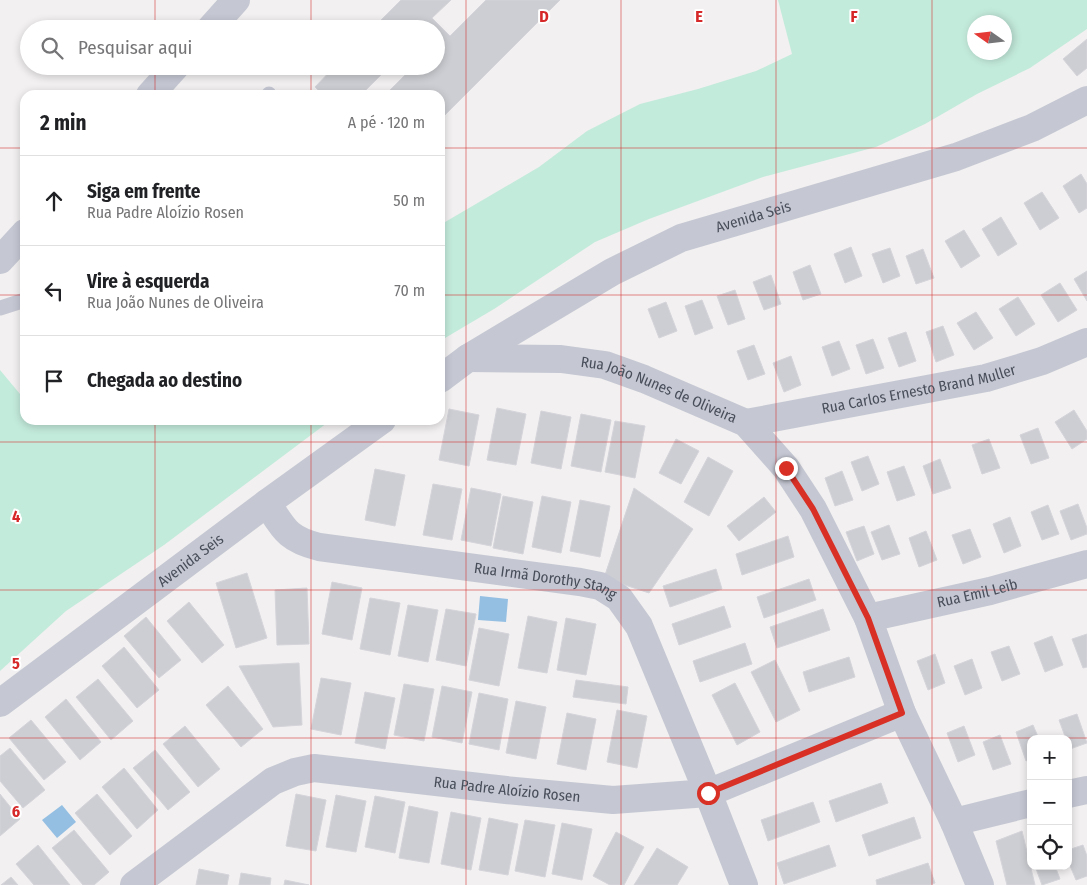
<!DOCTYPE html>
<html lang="pt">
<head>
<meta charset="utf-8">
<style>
	body { margin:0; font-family:"Fira Sans Condensed",sans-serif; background:#f2f2f2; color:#202124 }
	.controls { position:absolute; right:15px; bottom:15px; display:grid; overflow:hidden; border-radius:10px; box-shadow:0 2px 8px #0003 }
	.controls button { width:45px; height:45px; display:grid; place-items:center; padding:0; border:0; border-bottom:1px solid #e0e0e0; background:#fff; color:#202124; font:25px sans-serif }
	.compass { position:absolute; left:967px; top:15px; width:45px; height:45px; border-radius:50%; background:#fff; box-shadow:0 2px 8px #0003; rotate:284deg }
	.stop { position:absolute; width:15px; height:15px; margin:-11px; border:4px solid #d93025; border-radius:50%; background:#fff }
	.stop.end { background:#d93025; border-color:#fff; box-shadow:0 1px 5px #0008 }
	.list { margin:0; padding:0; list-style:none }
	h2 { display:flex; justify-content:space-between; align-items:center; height:65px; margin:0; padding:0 20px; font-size:21px }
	h2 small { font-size:16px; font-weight:400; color:#757577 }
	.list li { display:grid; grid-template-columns:32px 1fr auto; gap:15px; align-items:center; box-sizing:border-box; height:90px; padding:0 20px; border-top:1px solid #e0e0e0 }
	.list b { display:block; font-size:19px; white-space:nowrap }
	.list p { margin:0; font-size:16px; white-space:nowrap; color:#757577 }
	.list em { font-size:16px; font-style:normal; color:#757577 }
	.icon { flex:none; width:28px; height:28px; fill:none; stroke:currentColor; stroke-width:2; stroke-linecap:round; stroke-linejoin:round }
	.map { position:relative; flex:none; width:1087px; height:885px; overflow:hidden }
	.search { position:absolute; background:#fff; box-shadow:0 2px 8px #0003; left:20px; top:20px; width:425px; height:55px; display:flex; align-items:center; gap:12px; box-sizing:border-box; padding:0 18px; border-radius:28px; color:#757577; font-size:19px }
	.panel { position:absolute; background:#fff; box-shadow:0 2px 8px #0003; left:20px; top:90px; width:425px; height:335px; border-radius:15px }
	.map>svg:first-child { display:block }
	.green { fill:#c3ebdc; fill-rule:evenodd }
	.water { fill:#94bfe3 }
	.building { fill:#cdced3; stroke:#d4d4da }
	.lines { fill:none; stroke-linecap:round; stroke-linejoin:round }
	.lane { stroke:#c5c8d3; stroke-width:15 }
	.street { stroke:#c5c8d3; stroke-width:28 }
	.route { stroke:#d93025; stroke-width:6 }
	.grid { fill:none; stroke:#d62828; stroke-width:1; stroke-opacity:0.55 }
	.labels { text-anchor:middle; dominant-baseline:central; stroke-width:4; stroke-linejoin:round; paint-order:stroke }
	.street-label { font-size:15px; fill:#494e5b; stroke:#fff }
	.grid-label { font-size:16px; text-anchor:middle; font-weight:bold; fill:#d62828; stroke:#fff; stroke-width:4; stroke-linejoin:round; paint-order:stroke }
</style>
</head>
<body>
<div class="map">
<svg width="1087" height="885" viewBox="0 0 1087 885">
	<rect width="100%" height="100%" fill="#f2f0f0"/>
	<path class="green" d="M778,0H1087V29L1030,68L977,94L925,124L876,147L763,177L649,219L595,242L494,309L440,341V225L539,167L587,131L640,104L698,89L756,71L792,54ZM974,22H1004V52H974Z
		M0,370L25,400V420H50L54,423L60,420H331L164,545L66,611L0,671Z"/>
	<path class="water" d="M480,596L508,599L506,622L478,620Z
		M62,805L76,822L57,838L42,820Z"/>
	<path class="building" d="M401,0H451L432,18L450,36L486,0H560L440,120V95H385L412,68L410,66H436V29H372Z
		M1087,39V68L1077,76L1063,59Z
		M335,66H390L361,95H323L315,87Z
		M1081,174L1087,184V208L1079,213L1063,186Z
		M1042,192L1059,218L1040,230L1024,203Z
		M1001,217L1017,244L998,256L982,229Z
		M964,230L980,256L961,268L945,241Z
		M851,247L862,276L845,283L834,254Z
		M890,248L900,276L883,283L872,254Z
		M923,249L934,278L916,284L906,256Z
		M810,265L821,294L803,300L793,272Z
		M1087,271V301L1074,279Z
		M771,275L781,304L764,310L753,282Z
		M1060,283L1077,310L1058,322L1041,295Z
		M735,290L745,319L728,325L717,296Z
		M1018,297L1035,324L1016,336L999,309Z
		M702,300L713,328L695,335L685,306Z
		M666,302L677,331L659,338L648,309Z
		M976,312L993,338L974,350L957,323Z
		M943,326L954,355L936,362L926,332Z
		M906,332L916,361L899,367L888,338Z
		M873,339L884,368L866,374L856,345Z
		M839,341L850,369L832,376L822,347Z
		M754,345L765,374L748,380L737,351Z
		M791,356L801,385L784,392L773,363Z
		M497,408L526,414L516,465L487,460Z
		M449,409L479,415L469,466L439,460Z
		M1074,410L1087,431V439L1072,449L1055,422Z
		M541,411L571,417L561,469L531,463Z
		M581,414L611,420L601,472L571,466Z
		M615,421L645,426L635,478L605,472Z
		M1038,428L1049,458L1031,464L1020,435Z
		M676,439L699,451L681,484L659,473Z
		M989,439L1000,468L982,474L972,445Z
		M868,456L879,484L862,491L851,462Z
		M708,457L733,471L709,516L684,502Z
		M940,459L951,488L933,494L923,466Z
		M904,466L915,495L897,501L887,472Z
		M375,469L405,475L395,526L365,520Z
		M842,471L853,500L835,506L825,478Z
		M433,484L462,489L452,540L423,535Z
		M471,488L501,494L491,546L461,540Z
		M634,488L693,529L649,593L604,578Z
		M503,496L533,502L523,554L493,548Z
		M542,496L571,502L561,553L532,547Z
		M764,497L776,512L739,541L727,526Z
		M580,500L610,506L600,557L570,551Z
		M1078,504L1087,528V534L1071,540L1060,511Z
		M1048,505L1059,534L1042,540L1031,512Z
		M1010,517L1021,546L1004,553L993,524Z
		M889,525L900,554L882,560L871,532Z
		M864,526L874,554L857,561L846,532Z
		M970,529L981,557L963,564L952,535Z
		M926,531L937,560L919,567L909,538Z
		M788,536L794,557L742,575L736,554Z
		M716,569L722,589L670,607L663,586Z
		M247,573L267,638L236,648L216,583Z
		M809,579L816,600L764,618L757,597Z
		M332,582L362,588L352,640L322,634Z
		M307,588L309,644L277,645L275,590Z
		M370,598L400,603L390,655L360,649Z
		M189,602L224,645L202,663L167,621Z
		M408,605L438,610L428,662L398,656Z
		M724,606L731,627L679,645L672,624Z
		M446,609L476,614L466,666L436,660Z
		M823,609L830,630L777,648L770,627Z
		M528,616L557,622L547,673L518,668Z
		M146,617L181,660L159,678L124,636Z
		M566,618L596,624L586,675L557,670Z
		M479,628L509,634L499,686L469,680Z
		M1087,634V667L1083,668L1072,639Z
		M1052,636L1063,665L1045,672L1034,643Z
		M745,643L752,664L700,682L693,661Z
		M1009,646L1020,674L1002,681L991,652Z
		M124,647L159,690L137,708L102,666Z
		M935,654L945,683L928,690L917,661Z
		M849,657L855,677L809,692L803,672Z
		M972,659L982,688L965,695L954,666Z
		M775,660L800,710L776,722L751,672Z
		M299,663L302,725L273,727L239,666Z
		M321,678L351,683L341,735L311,729Z
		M98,679L133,721L111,740L76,697Z
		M576,680L628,687L626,704L573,697Z
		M735,683L760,732L737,745L712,695Z
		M404,684L434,689L424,741L394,735Z
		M228,686L263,729L241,747L206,705Z
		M442,686L472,692L462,743L432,737Z
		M365,692L395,698L385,749L355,743Z
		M479,693L508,699L499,750L469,744Z
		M66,699L101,742L80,760L45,717Z
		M516,701L546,707L536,759L506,753Z
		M617,710L647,716L637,768L607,762Z
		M567,713L596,719L586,770L557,764Z
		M1077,714L1087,743L1070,749L1068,739H1066L1059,720Z
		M31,720L66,762L44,780L9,738Z
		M1033,725L1039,739H1031V759L1026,761L1016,732Z
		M185,726L220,769L198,787L163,744Z
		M964,726L975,755L958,762L947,733Z
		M1000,735L1011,764L993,770L983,742Z
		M10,748L45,790L23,808L0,781V756Z
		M155,750L190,792L168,810L133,768Z
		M124,768L158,810L137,829L102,787Z
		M881,783L888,803L836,822L829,801Z
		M0,794L20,819L0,836Z
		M97,794L132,836L110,855L75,813Z
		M296,794L326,800L316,851L286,846Z
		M336,795L366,801L356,852L326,847Z
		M375,796L405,802L395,853L365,847Z
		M813,802L820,822L768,841L761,820Z
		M409,806L438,812L429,863L399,858Z
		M451,812L481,818L471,870L441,864Z
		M914,817L921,838L869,856L862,835Z
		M489,818L518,824L508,875L479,870Z
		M525,820L555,825L545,877L515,871Z
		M562,823L592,829L582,880L552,874Z
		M74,830L109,872L94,885H83L52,848Z
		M1022,831L1035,885H1007L996,841Z
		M616,832L644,847L624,885H610L593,876Z
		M38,845L70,885H34L16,864Z
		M829,845L836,866L784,884L777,863Z
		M1083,845L1087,856V876L1076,880L1068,861V850Z
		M657,848L688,867L677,885H634Z
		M928,863L935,883L930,885H877L876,880Z
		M1035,866H1055L1060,879L1042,885Z
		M199,869L229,875L227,885H196Z
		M241,873L271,878L270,885H239Z
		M11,877L18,885H1Z
		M285,880L309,885H284Z"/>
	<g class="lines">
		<path class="lane" d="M269,95V94
			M0,308L25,300"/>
		<g class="street">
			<path d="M210,29L236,0"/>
			<path d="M150,95L176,66"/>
			<path d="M0,260L25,233"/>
			<path id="s1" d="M468,358L561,359L605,365L644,379L746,423L786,468L813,509L868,618L902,713L954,822L980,885"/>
			<path id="s2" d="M440,379L468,358L612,272L681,238L956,157L1032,128L1087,100"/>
			<path id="s3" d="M746,423L986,378L1042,361L1087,342"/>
			<path id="s4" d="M267,503C284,529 287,539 319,547L580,582L600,586L619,598L639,626L708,793L744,885"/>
			<path id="s5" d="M868,618L990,591L1087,564"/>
			<path id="s6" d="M0,703L267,503L382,420"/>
			<path d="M1068,794L1087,790"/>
			<path d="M954,822L1031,803"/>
			<path id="s7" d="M134,885L273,781L295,772L314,768L506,790L613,800L708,793L902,713"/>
		</g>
	</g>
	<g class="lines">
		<path class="route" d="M708,793L902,713L868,618L813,509L786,468"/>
	</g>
	<path class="grid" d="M155,0V29M311,0V29M466,0V885M621,0V885M776,0V885M932,0V885M155,66V95M311,66V95M0,148H25M440,148H1087M0,295H25M440,295H1087M155,420V885M311,420V885M0,442H1087M0,590H1087M0,738H1087"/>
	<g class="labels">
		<g class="street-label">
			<text stroke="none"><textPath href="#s2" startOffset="355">Avenida Seis</textPath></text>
			<text stroke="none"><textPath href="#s3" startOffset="176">Rua Carlos Ernesto Brand Muller</textPath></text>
			<text stroke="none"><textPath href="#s1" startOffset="196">Rua João Nunes de Oliveira</textPath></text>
			<text stroke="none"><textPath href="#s6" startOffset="238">Avenida Seis</textPath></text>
			<text stroke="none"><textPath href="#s4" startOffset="300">Rua Irmã Dorothy Stang</textPath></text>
			<text stroke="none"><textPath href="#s5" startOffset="112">Rua Emil Leib</textPath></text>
			<text stroke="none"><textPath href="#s7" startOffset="411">Rua Padre Aloízio Rosen</textPath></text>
		</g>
	</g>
	<g class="grid-label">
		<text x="544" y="22">D</text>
		<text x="699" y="22">E</text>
		<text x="854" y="22">F</text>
		<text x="16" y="522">4</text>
		<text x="16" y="669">5</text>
		<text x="16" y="817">6</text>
	</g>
</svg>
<div class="controls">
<button>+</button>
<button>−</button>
<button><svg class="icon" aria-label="locate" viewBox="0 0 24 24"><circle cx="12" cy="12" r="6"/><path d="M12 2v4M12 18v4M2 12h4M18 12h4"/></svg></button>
</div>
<svg class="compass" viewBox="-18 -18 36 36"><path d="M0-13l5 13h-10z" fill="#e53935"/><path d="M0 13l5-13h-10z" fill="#757577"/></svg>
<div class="stop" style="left:708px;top:793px"></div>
<div class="stop end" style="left:786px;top:468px"></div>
<div class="search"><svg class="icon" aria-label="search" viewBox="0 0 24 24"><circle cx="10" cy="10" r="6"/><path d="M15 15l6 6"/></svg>Pesquisar aqui</div>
<section class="panel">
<h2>2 min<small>A pé · 120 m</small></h2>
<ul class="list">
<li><svg class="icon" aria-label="ahead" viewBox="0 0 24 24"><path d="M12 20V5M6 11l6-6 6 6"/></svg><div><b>Siga em frente</b><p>Rua Padre Aloízio Rosen</p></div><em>50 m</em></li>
<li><svg class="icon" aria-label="left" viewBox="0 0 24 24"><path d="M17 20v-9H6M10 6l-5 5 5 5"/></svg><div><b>Vire à esquerda</b><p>Rua João Nunes de Oliveira</p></div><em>70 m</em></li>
<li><svg class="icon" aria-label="arrive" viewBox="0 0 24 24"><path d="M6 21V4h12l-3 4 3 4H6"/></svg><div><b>Chegada ao destino</b></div></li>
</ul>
</section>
</div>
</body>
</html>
